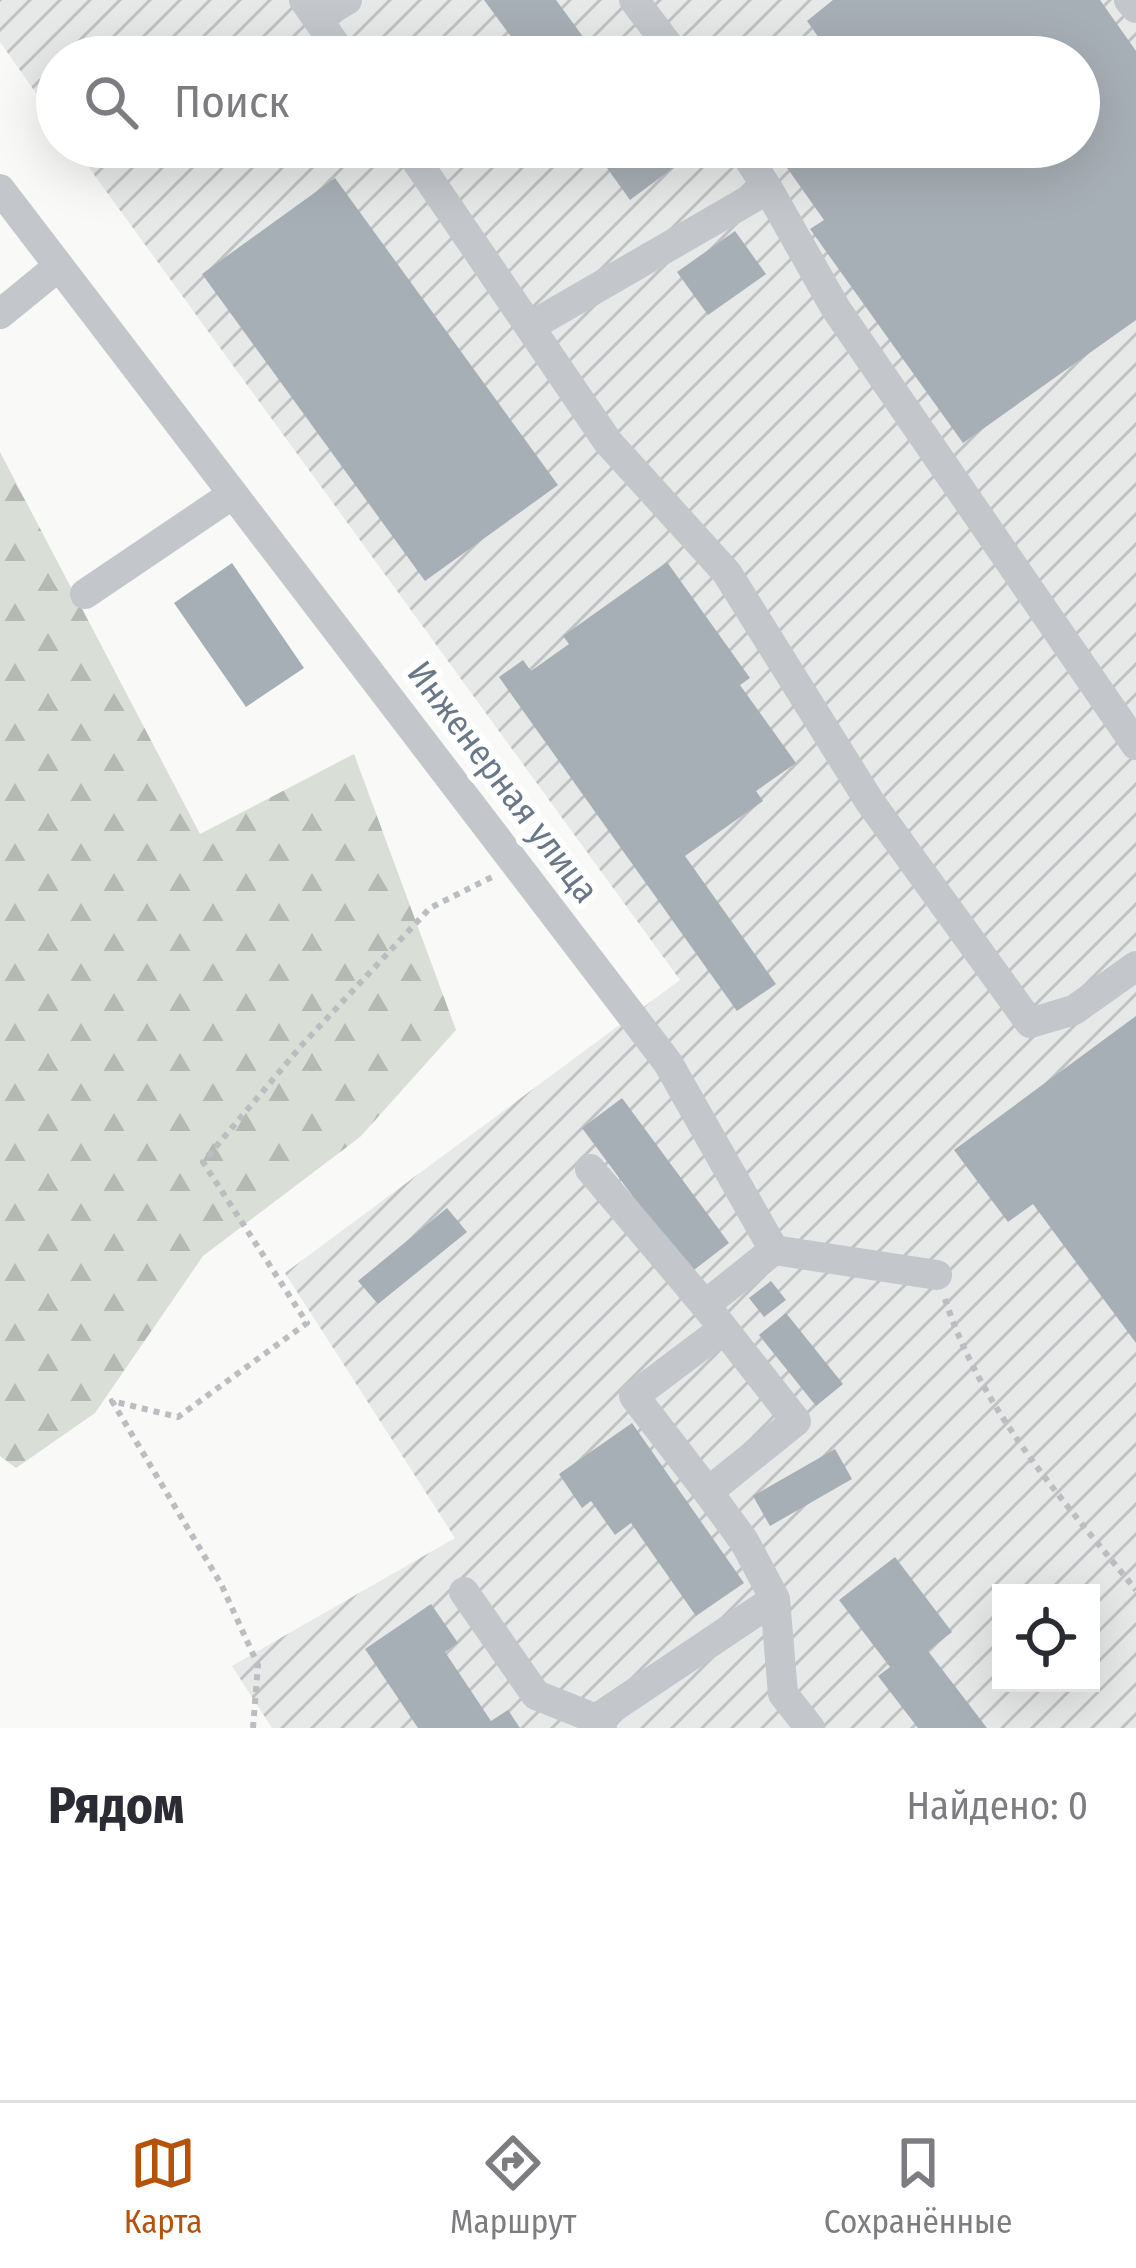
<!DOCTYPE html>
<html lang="ru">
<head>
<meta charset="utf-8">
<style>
	body { margin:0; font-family:"Fira Sans Condensed",sans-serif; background:#f2f2f3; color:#2b2b33 }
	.controls { position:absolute; right:36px; bottom:36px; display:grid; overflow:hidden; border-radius:0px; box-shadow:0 12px 48px #0002 }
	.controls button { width:108px; height:108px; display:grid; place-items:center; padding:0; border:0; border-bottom:3px solid #e1e1e2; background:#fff; color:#2b2b33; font:60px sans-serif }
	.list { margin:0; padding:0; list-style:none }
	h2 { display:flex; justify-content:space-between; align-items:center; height:156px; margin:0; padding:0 48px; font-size:51px }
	h2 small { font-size:39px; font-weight:400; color:#7c7c81 }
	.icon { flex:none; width:66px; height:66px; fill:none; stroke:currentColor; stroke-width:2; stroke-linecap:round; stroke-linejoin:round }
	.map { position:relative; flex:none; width:1136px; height:1728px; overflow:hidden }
	.search { position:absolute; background:#fff; box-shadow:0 12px 48px #0002; left:36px; right:36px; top:36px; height:132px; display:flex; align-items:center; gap:30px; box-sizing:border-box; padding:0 42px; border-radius:66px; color:#7c7c81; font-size:45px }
	.sheet { height:372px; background:#fff }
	nav { display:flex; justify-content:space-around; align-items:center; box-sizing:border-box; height:168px; border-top:3px solid #e1e1e2; background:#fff; font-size:33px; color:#7c7c81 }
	nav a { display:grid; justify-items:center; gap:6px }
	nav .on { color:#b45309 }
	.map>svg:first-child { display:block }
	.industrial { fill:url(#industrial-furrows); fill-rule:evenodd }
	.forest { fill:url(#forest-firs) }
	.building { fill:#a7afb6 }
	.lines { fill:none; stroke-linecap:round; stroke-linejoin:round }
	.path { stroke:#bbbdc1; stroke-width:6; stroke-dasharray:6 6; stroke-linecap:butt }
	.minor { stroke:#c3c6cb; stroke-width:30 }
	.labels { text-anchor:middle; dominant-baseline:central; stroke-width:12; stroke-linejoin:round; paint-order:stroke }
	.street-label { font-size:36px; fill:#697788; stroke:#fff }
</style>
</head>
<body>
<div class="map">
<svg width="1136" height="1728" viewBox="0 0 1136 1728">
	<defs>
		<pattern id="industrial-furrows" width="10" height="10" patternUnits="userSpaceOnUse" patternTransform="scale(3)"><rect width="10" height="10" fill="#e7e8e8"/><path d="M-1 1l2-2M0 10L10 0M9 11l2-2" fill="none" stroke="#bfc1c2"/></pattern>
		<pattern id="forest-firs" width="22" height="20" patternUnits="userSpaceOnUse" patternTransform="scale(3)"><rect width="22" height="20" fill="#d9ded7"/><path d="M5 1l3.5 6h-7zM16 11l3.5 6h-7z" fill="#b4b9b4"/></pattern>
	</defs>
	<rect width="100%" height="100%" fill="#f9f9f7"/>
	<path class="industrial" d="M0,0H1136V1728H272L232,1666L455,1538L285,1273L680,980L74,147H1079V57H57V123L0,42ZM1001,1593H1091V1683H1001Z"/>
	<path class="forest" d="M0,452L200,834L354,754L456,1030L360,1137L203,1256L95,1413L16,1468L0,1456Z"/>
	<path class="building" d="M484,0H556L598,57H526Z
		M833,0H1100L1136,51V320L963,443L810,229L824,220L785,165L795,158L787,147H1079V57H812L826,48L807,21Z
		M592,147H664L677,165L630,200Z
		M335,178L558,485L425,581L202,274Z
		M735,231L766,274L708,315L677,272Z
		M667,562L750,678L740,685L796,763L756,791L763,801L685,856L776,984L737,1011L499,677L523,660L531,671L569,644L563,636Z
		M232,563L304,668L246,707L174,603Z
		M1136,1016V1343L1033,1204L1008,1222L954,1150Z
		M622,1098L729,1243L690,1273L582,1128Z
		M447,1208L467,1232L378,1304L358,1281Z
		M771,1281L786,1300L764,1317L749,1298Z
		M786,1313L843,1384L816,1406L759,1335Z
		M632,1423L744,1583L696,1616L631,1523L615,1535L591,1501L582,1508L559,1474Z
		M835,1449L852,1479L770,1526L753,1496Z
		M895,1557L952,1632L928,1651L987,1728H918L878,1676L890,1667L839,1600Z
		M431,1604L458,1643L445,1652L491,1721L508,1710L520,1728H418L365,1649Z"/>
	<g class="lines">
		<path class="path" d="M945,1299C981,1411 1063,1500 1136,1590
			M253,1728L258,1665L221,1584L112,1401L178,1417L307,1323L203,1162L302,1045L430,908L492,877"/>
		<path class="minor" d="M304,0L344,57
			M634,0L677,57
			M1129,0L1136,8
			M317,18L347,0
			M407,147L608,442L727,573L870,802L1030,1023L1074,1010L1136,966
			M0,189L668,1063L774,1250L937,1275
			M768,189L836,309L1136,745
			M0,314L59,266
			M531,326L768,189L741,147
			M85,594L233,494
			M590,1169L705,1305L774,1250
			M705,1305L796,1421L708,1492L744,1541L775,1599L783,1694L810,1728
			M708,1492L634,1396L723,1329
			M464,1592L536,1695L596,1719L602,1728
			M596,1719L775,1599"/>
	</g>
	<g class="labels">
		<g class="street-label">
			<text transform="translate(503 782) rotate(53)">Инженерная улица</text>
		</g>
	</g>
</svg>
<div class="controls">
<button><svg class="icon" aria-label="locate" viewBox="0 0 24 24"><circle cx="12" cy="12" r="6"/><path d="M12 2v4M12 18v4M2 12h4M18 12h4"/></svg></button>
</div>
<div class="search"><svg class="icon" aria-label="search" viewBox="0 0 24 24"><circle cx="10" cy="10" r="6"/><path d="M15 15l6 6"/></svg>Поиск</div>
</div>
<section class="sheet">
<h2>Рядом<small>Найдено: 0</small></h2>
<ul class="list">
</ul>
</section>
<nav>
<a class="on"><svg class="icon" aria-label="map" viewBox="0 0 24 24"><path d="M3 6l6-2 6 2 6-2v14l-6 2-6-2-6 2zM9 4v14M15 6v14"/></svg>Карта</a>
<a><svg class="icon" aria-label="directions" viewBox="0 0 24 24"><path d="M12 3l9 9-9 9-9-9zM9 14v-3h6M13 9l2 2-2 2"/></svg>Маршрут</a>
<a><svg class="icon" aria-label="saved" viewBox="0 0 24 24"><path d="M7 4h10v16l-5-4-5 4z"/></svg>Сохранённые</a>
</nav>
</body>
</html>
